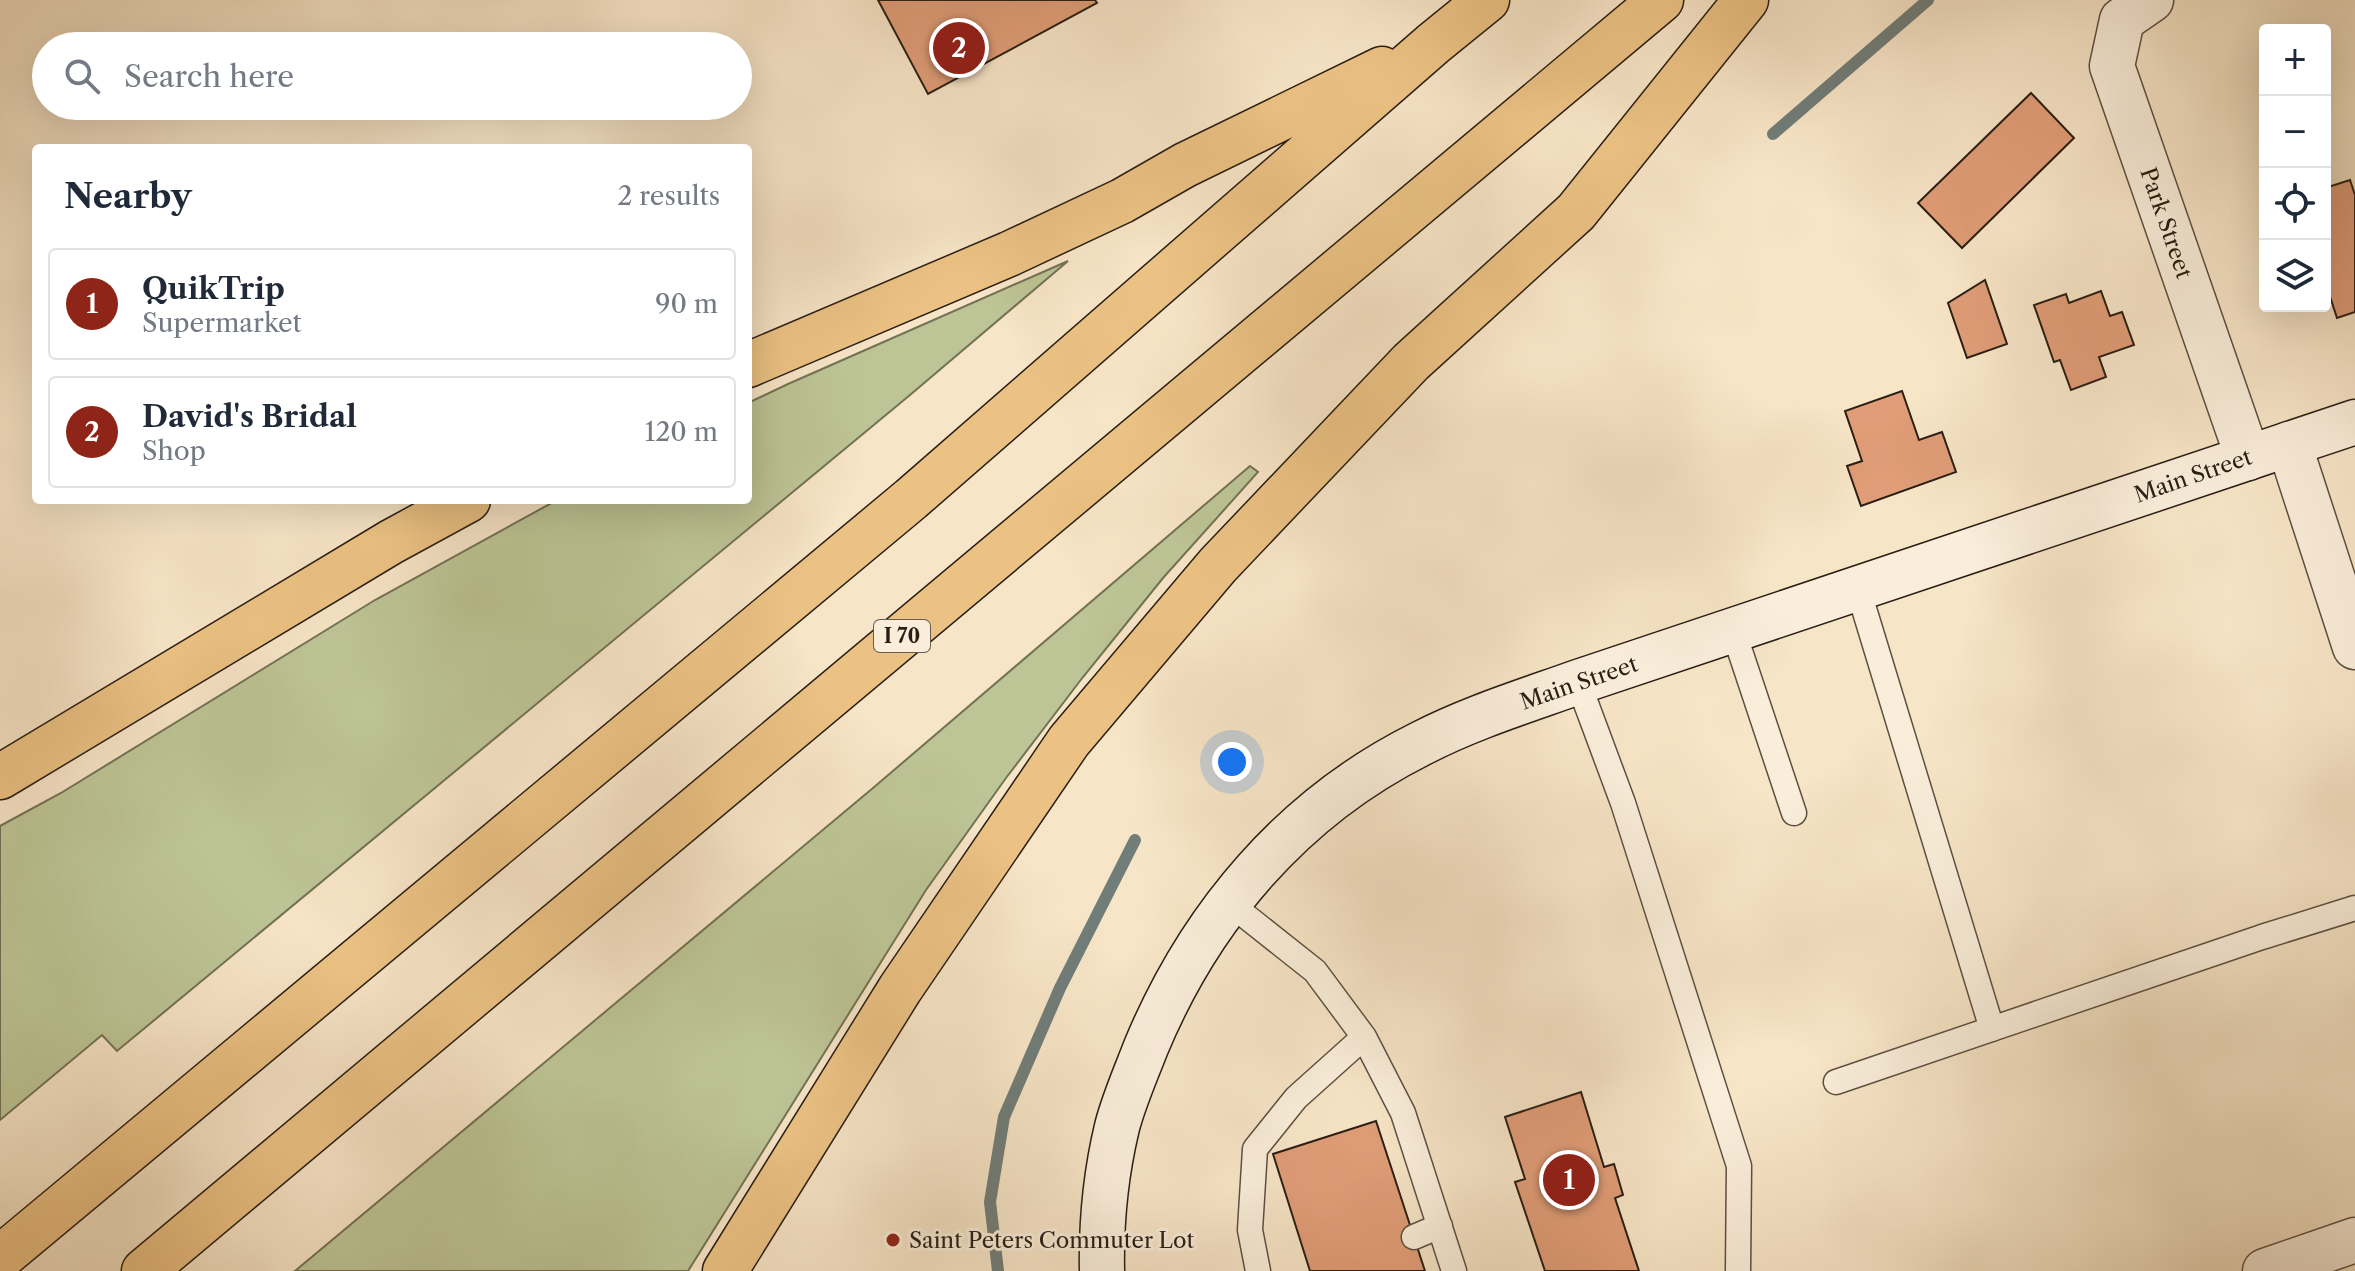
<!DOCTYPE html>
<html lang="en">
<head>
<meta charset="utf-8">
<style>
	body { margin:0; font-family:"Libre Caslon Text",serif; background:#f2f2f3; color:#1f2937 }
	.controls { position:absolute; right:24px; top:24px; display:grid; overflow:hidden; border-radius:8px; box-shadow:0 8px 32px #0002 }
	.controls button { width:72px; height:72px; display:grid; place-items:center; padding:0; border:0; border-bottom:2px solid #e0e1e3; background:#fff; color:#1f2937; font:40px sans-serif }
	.you { position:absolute; left:1232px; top:762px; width:28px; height:28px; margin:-20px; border:6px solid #fff; border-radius:50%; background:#1a73e8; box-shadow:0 0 0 12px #1a73e833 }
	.badge { display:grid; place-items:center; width:52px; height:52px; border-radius:50%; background:#8f2418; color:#fff; font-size:26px; font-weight:700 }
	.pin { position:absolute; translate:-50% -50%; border:4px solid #fff; box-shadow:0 2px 8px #0006 }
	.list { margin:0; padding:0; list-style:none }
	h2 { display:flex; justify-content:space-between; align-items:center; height:104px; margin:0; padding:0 32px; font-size:34px }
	h2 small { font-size:26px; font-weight:400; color:#747a83 }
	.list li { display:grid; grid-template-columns:52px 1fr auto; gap:24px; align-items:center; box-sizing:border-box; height:112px; margin:0 16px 16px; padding:0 16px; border:2px solid #e0e1e3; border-radius:8px }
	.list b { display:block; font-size:30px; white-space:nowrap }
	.list p { margin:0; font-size:26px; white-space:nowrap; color:#747a83 }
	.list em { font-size:26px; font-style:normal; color:#747a83 }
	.icon { flex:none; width:44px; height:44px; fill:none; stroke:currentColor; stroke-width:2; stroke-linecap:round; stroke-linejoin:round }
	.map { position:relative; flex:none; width:2355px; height:1271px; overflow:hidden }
	.search { position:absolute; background:#fff; box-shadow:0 8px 32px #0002; left:32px; top:32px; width:720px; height:88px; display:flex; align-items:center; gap:20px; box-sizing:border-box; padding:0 28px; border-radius:44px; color:#747a83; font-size:30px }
	.panel { position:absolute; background:#fff; box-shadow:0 8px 32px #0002; left:32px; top:144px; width:720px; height:360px; border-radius:8px }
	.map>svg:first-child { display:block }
	.green { fill:#bdc596; stroke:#737255; stroke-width:2 }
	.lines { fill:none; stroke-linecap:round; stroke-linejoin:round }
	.stream { stroke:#707d79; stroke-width:12 }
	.building { fill:#e09d77; stroke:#291e14; stroke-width:2 }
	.lane-casing { stroke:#5c5041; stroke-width:27 }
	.street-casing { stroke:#5c5041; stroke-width:47 }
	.secondary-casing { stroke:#291e14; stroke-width:47 }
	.highway-casing { stroke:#291e14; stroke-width:47 }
	.lane { stroke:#faeedb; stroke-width:24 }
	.street { stroke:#faeedb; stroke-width:44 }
	.secondary { stroke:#faeedb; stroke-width:44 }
	.highway { stroke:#ecc284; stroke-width:44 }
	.poi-dot { fill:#8f2418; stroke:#faeedb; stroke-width:3 }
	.labels { text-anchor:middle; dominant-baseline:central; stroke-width:6; stroke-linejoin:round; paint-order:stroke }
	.shield { fill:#faeedb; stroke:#685c50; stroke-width:2 }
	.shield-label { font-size:20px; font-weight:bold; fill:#291e14 }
	.street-label { font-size:22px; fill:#291e14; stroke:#faeedb }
	.poi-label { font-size:22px; fill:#291e14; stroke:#faeedb; text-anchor:start }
</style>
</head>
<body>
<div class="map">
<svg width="2355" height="1271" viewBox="0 0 2355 1271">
	<rect width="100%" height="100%" fill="#f7e5c7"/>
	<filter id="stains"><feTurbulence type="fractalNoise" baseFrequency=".0025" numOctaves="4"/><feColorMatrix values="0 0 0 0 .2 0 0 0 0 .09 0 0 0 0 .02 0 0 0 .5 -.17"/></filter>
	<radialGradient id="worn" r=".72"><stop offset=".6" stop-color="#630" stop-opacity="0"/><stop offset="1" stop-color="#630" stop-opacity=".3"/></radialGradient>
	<path class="green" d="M1068,261L910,395L117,1051L102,1035L0,1120V826L61,793L375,600L557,500H748V403L788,384Z
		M1250,466L1258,472L1163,578L1083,677L1006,778L926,890L688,1271H295L873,788Z"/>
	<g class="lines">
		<path class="stream" d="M1773,134L1928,0
			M998,1271L990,1202L1004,1117L1060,988L1135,840"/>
	</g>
	<path class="building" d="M878,0H1095L1097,3L928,94Z
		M2031,93L2074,138L1962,248L1918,203Z
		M2350,180L2355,195V312L2337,318L2325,281V188Z
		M1985,280L2007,344L1967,358L1948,303Z
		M2101,291L2110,316L2122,312L2134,345L2099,357L2106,377L2071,390L2060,360L2054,362L2034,305L2066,294L2069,303Z
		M1902,391L1919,440L1942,432L1956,472L1861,506L1847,466L1862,461L1845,411Z
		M1581,1092L1604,1167L1614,1164L1623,1195L1615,1198L1639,1271H1545L1515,1182L1525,1179L1505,1117Z
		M1376,1121L1425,1271H1310L1273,1154Z"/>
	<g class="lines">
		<defs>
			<path id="lane" d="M1858,589L1992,1029
				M1733,630L1794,813
				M1578,682L1623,803L1739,1166L1738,1271
				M1228,902L1315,971L1364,1037L1403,1113L1454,1271
				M1836,1082L2262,937L2355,908
				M1414,1237L1440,1226
				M1258,1271L1250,1230L1255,1149L1296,1098L1364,1037"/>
			<path id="street" d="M2151,0L2122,20L2112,66L2248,458
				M2289,444L2355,647
				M2265,1271L2355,1240"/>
			<path id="secondary" d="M1102,1271C1101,1223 1106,1173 1117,1127C1124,1100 1136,1073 1146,1047C1200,917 1292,808 1420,744C1470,718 1525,701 1578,682L2355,422"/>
			<path id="highway" d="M748,365L1009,254L1122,201L1185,165L1382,69
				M0,777L391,542L468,500
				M0,1258L911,499L1434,43L1487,0
				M144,1271L1661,0
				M725,1271L900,989L1069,741L1218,565L1411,362L1576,212L1746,0"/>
		</defs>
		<use href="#lane" class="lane-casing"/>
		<use href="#street" class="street-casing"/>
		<use href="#secondary" class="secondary-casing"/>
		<use href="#highway" class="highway-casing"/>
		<use href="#lane" class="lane"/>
		<use href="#street" class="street"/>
		<use href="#secondary" class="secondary"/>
		<use href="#highway" class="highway"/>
	</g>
	<circle class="poi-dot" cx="893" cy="1240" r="8"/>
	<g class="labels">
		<rect class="shield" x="874" y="620" width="56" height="32" rx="6"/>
		<g class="shield-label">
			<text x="902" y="636">I 70</text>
		</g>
		<g class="street-label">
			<text transform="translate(2166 223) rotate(71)">Park Street</text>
			<text transform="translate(2193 476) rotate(-19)">Main Street</text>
			<text transform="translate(1579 683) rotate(-19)">Main Street</text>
		</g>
		<g class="poi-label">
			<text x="909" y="1240">Saint Peters Commuter Lot</text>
		</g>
	</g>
	<rect width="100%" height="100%" filter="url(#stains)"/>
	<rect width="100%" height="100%" fill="url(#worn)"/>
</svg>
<div class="controls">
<button>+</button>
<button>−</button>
<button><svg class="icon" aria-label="locate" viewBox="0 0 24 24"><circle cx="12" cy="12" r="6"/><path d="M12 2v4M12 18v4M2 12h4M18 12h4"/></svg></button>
<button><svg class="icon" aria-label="layers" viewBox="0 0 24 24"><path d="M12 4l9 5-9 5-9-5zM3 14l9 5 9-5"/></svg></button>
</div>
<div class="you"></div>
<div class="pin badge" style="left:1569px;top:1180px">1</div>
<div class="pin badge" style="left:959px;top:48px">2</div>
<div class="search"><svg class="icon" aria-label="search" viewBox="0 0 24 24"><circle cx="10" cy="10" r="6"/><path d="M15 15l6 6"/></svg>Search here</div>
<section class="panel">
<h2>Nearby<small>2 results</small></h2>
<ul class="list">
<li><span class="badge">1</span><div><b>QuikTrip</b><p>Supermarket</p></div><em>90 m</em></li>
<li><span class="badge">2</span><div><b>David's Bridal</b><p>Shop</p></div><em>120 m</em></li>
</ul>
</section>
</div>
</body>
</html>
